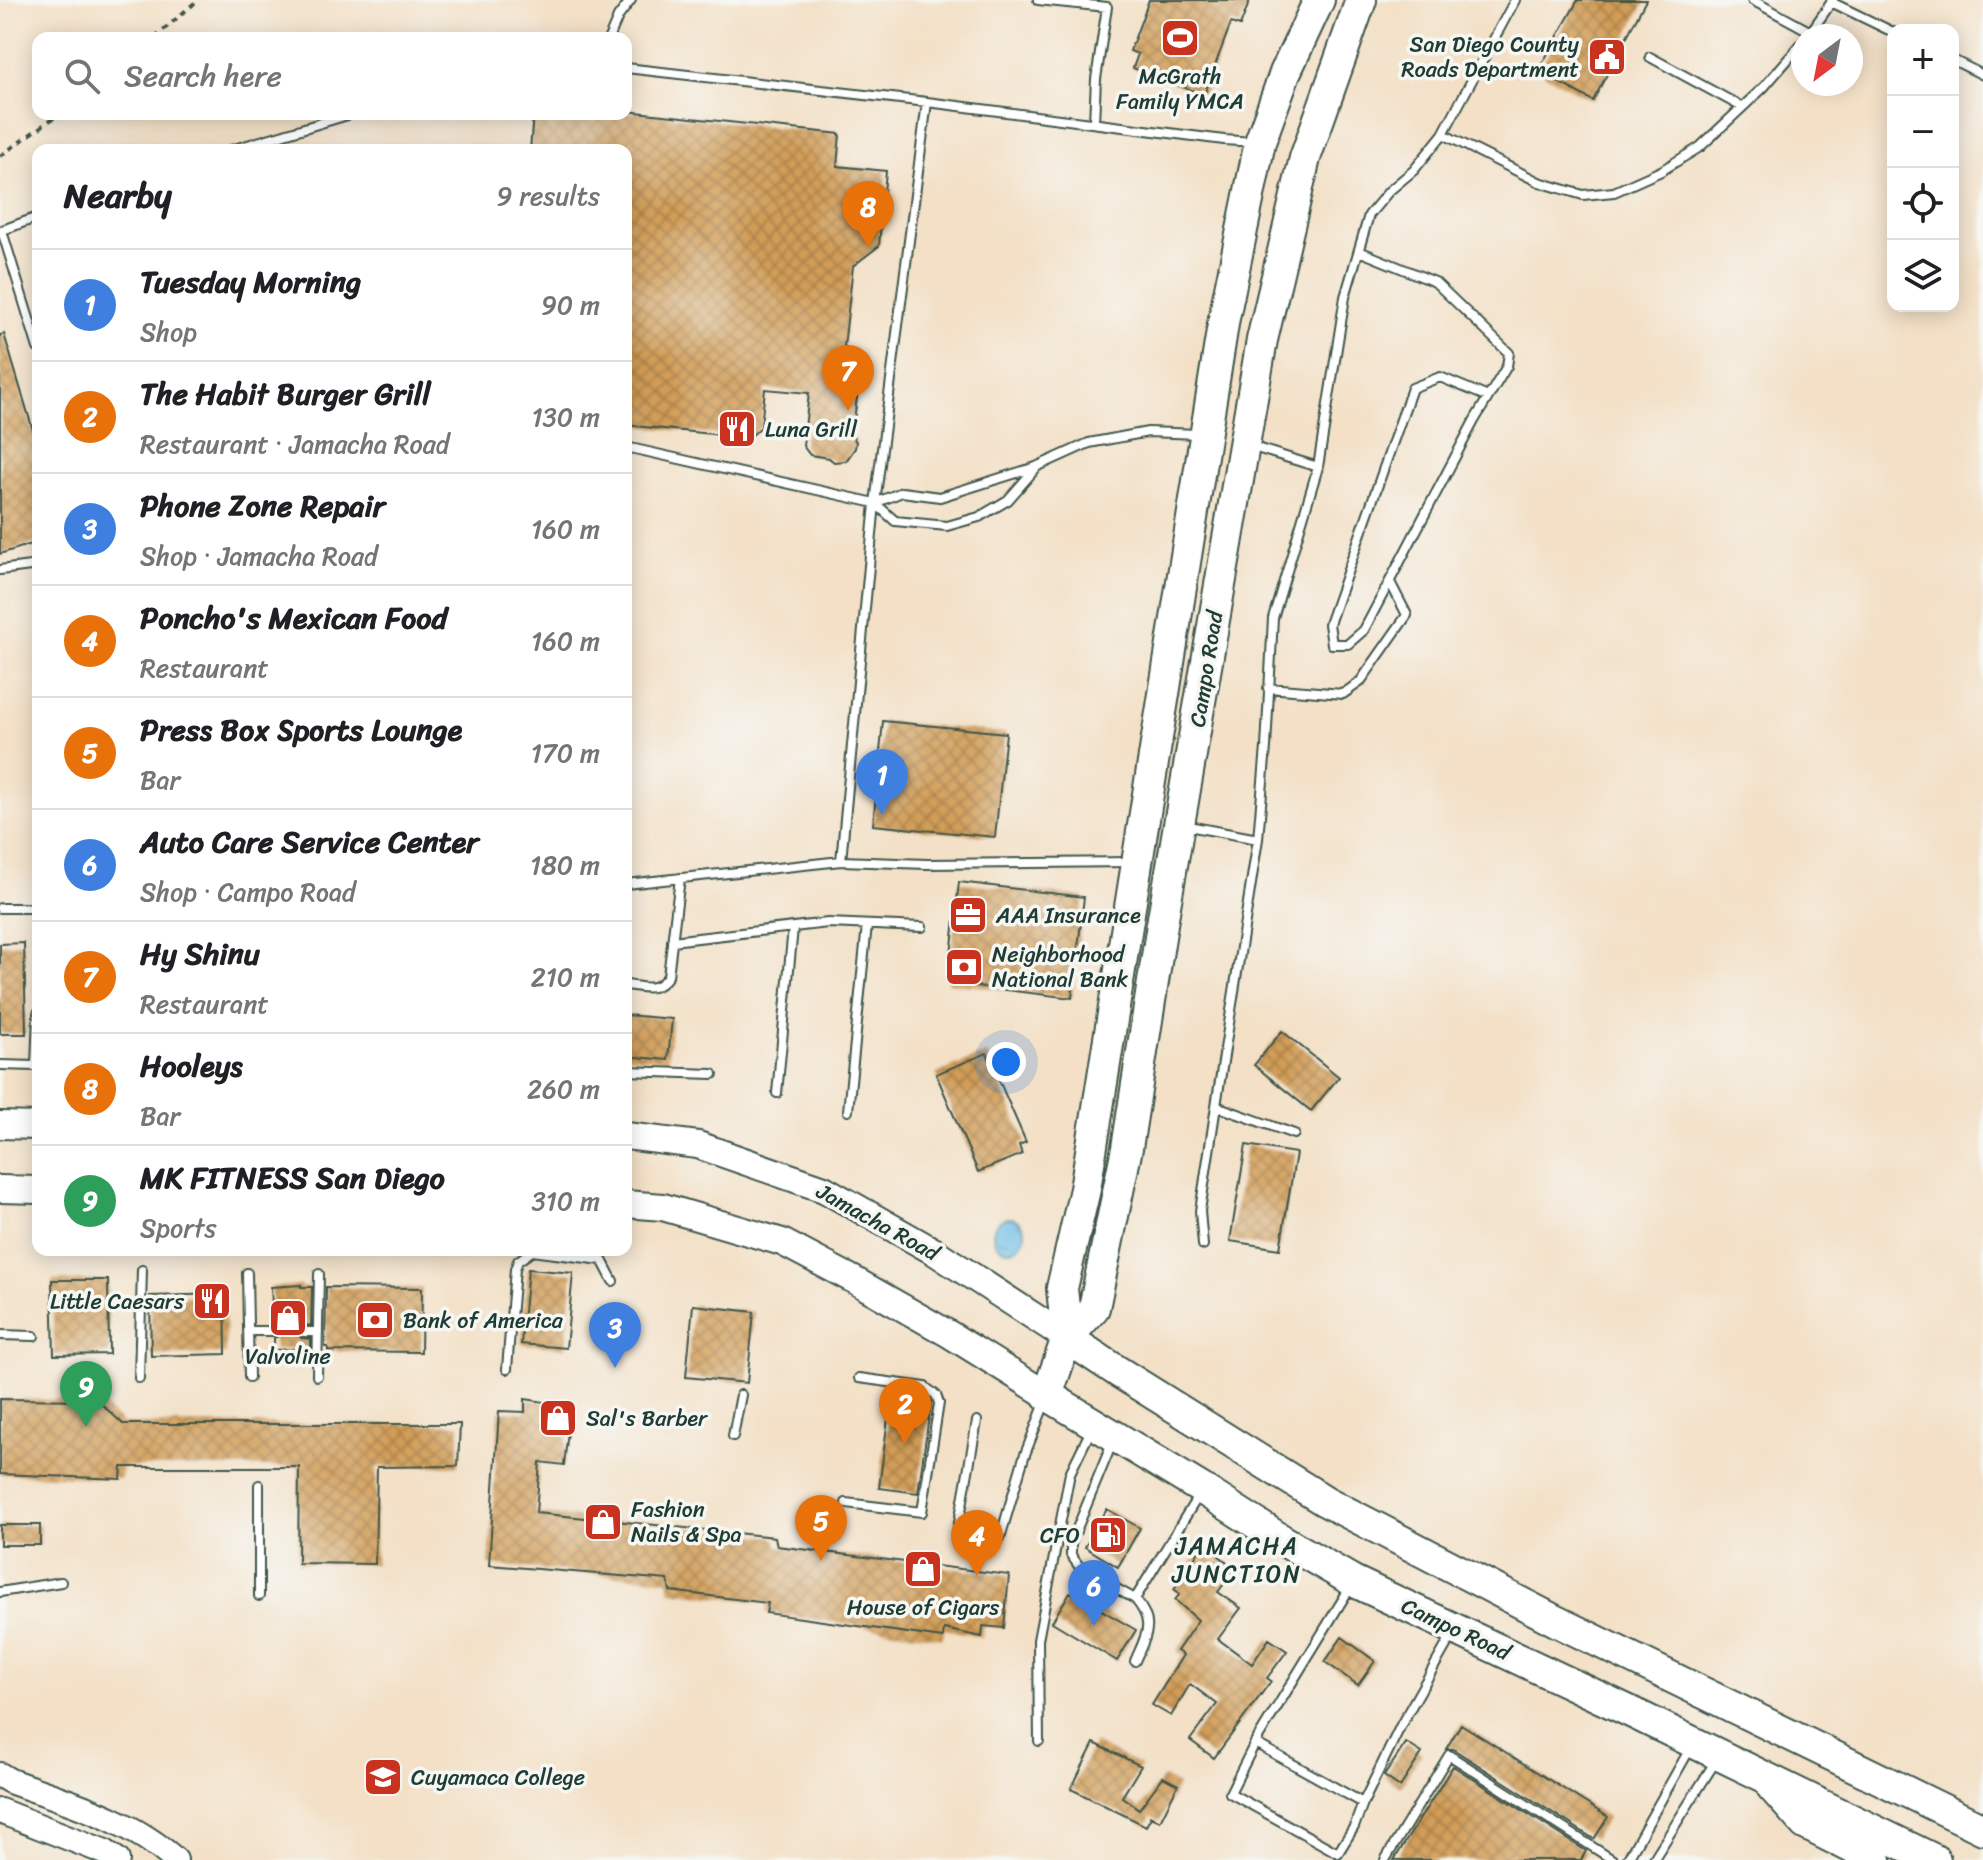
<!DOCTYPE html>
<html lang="en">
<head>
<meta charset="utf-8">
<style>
	body { margin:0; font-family:Sriracha,sans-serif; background:#f6f6f6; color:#202124 }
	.controls { position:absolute; right:24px; top:24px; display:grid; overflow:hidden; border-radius:16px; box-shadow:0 4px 20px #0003 }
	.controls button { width:72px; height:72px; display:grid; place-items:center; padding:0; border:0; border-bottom:2px solid #e0e0e0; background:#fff; color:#202124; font:40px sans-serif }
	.compass { position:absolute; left:1791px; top:24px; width:72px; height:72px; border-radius:50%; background:#fff; box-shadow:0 4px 20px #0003; rotate:212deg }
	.you { position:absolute; left:1006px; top:1062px; width:28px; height:28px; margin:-20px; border:6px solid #fff; border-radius:50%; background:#1a73e8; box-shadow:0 0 0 12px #1a73e833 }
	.badge { display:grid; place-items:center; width:52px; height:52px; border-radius:50%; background:#111827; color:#fff; font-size:26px; font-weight:700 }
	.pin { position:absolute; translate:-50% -66px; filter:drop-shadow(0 2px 4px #0008) }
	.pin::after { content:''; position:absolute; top:42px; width:28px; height:24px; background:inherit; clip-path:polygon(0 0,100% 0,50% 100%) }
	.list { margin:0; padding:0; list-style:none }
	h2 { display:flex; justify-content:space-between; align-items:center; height:104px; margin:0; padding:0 32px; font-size:34px }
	h2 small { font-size:26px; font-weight:400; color:#757577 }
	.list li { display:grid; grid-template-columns:52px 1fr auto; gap:24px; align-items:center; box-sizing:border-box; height:112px; padding:0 32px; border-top:2px solid #e0e0e0 }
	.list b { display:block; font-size:30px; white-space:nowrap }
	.list p { margin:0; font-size:26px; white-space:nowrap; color:#757577 }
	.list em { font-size:26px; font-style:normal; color:#757577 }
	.icon { flex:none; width:44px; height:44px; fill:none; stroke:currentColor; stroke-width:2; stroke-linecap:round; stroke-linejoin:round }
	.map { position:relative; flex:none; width:1983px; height:1860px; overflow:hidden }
	.search { position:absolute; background:#fff; box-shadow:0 4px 20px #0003; left:32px; top:32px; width:600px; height:88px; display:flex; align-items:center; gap:20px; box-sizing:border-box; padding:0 28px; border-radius:16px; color:#757577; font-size:30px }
	.panel { position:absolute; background:#fff; box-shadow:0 4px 20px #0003; left:32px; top:144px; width:600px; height:1112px; border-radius:16px }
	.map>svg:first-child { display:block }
	.water { fill:url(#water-ripples); stroke:#447d8d; stroke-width:2 }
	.building { fill:url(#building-cross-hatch) }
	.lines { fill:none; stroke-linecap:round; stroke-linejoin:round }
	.lane-casing { stroke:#3f554a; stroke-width:12 }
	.secondary-casing { stroke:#3f554a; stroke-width:28 }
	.primary-casing { stroke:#3f554a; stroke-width:30 }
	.highway-casing { stroke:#3f554a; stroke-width:34 }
	.path { stroke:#3f554a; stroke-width:4; stroke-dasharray:6 6; stroke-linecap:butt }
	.lane { stroke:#fff; stroke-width:8 }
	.secondary { stroke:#fff; stroke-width:24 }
	.primary { stroke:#fff; stroke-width:26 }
	.highway { stroke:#fff; stroke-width:30 }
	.labels { text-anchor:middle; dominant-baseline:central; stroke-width:7; stroke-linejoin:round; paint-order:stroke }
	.poi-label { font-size:22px; fill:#1f3d34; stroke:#f6f6f2; text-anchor:start }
	.street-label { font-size:22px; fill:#1f3d34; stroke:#f6f6f2 }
	.neighbourhood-label { font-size:24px; letter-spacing:2px; fill:#1f3d34; stroke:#f6f6f2 }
</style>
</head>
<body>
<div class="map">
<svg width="1983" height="1860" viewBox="0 0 1983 1860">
	<defs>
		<pattern id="water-ripples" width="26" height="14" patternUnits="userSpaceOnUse" patternTransform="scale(2)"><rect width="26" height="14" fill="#6abde6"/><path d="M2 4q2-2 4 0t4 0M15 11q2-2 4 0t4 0" fill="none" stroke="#579bbb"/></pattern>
		<pattern id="building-cross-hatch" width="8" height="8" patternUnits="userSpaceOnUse" patternTransform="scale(2)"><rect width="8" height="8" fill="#d29d57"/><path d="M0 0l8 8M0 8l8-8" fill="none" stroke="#aa8149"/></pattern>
	</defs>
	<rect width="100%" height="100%" fill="#f6f6f2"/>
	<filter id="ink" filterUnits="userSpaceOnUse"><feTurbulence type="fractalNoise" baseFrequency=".0125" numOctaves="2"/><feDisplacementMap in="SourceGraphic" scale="16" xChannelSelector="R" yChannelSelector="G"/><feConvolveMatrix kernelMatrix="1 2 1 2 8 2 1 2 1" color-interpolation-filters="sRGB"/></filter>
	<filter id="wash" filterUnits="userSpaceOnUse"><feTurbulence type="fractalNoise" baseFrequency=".006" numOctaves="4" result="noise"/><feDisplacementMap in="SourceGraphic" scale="32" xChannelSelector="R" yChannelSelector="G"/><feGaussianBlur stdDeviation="1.8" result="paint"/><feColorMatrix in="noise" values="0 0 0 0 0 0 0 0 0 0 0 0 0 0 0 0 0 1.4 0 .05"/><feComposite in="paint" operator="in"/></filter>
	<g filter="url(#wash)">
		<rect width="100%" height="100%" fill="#f3e0c6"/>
		<path class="water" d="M993 1234a16 16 0 1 1 32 0a16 16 0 1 1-32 0Z"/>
		<g id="blocks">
			<path class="building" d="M1149,0H1250L1240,26L1231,23L1204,95L1133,68L1138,54L1130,51Z
				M1578,0H1646L1593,101L1538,71Z
				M626,111L840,134L837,166L886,171L879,246L853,266L844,347L861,367L852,435L856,442L855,448L846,461L834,462L829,458L810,455L803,446L809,393L765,389L761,427L749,438L626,425V150H530L533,114H626Z
				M4,334L38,447V542L0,554V335Z
				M883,721L1006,733L995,837L873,825Z
				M959,882L1084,897L1072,998L948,983Z
				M24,943L26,1034H0V944Z
				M626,1015L672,1019L668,1060L626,1056Z
				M1282,1031L1339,1077L1311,1111L1254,1065Z
				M987,1053L1026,1142L1019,1145L1022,1154L978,1172L936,1074Z
				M1246,1145L1296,1153L1280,1249L1230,1241Z
				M528,1269L573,1273L566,1348L521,1344Z
				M52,1280H108L109,1354L54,1355Z
				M301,1285V1287H312L311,1325L301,1326L297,1333L301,1338L311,1339V1348L274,1350V1338L280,1335L281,1330L278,1325L273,1324L271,1287Z
				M326,1287L422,1288L421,1352L328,1351V1347H325Z
				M225,1294L226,1354L151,1356L150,1296Z
				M693,1305L754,1312L747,1383L686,1377Z
				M891,1395L931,1401V1402L918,1493L879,1488Z
				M0,1399L97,1400L123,1424H460L458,1466L377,1467L375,1564L298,1563L299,1467H122L121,1479L0,1474Z
				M525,1399L571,1406L564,1465L540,1462L536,1513L775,1537L777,1546L1009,1575L1004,1628L983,1626L982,1637L944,1629L943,1638L766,1613L768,1603L670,1591L668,1580L489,1565L499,1411L525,1412Z
				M1107,1509L1140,1528L1118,1567L1085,1547Z
				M0,1525H40V1545H0Z
				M1204,1544L1232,1566V1573L1218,1592L1241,1608L1218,1639L1252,1664L1269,1639L1287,1651L1267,1678L1271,1681L1214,1758L1190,1740L1217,1704L1190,1684L1171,1716L1152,1705L1183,1655L1177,1651L1198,1620L1175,1600L1180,1594L1174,1589Z
				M1070,1592L1136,1630L1117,1661L1052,1622Z
				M1342,1637L1375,1661L1358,1685L1325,1662Z
				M1461,1724L1608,1817L1594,1839L1453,1749H1446Z
				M1094,1743L1141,1766L1122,1797L1139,1809L1163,1777L1178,1785L1160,1821L1149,1816L1151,1817L1146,1826L1071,1789Z
				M1406,1743L1422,1753L1400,1787L1384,1776Z
				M1453,1766L1586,1851L1581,1860H1394Z"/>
		</g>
	</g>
	<g filter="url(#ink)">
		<use href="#blocks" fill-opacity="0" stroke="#3f554a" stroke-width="2"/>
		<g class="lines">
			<defs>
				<path id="lane" d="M1038,0L1107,7L1096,79L1094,122
					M1515,0L1443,134L1539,182L1583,195L1614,192L1661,171L1700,147L1764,87L1803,42
					M1752,0L1811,32
					M1831,2L1893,32
					M1808,36L1833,0
					M609,38L618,17L631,0
					M1650,57L1742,107
					M1953,60L1983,75
					M626,68L927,102L1224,140L1255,142
					M231,150L351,114
					M0,231L38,217
					M2,231L38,348
					M1359,251L1435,282L1509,353L1507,366L1474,421L1364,630L1348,644H1332L1329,624L1412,388L1440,377L1488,397
					M1250,446L1318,467L1345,297L1369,215L1389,191L1414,170L1443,134
					M626,447L875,503L895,521L947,526L979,517L1008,500L1035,469
					M875,503L902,492L940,497L1036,467L1089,443L1148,432L1198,434
					M0,570L38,565
					M1268,688L1343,694L1360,682L1407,615L1390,582
					M1183,825L1258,839L1266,747L1273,618L1318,467
					M1258,839L1216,1106L1294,1134
					M841,861L875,503L927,102
					M626,884L841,861L927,864L1132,862
					M0,908H38
					M672,941L828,923L922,927
					M626,985C644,987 656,993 668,976L680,878
					M0,1065L36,1066L38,1013
					M626,1071L713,1074
					M777,1093L793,928
					M848,1111L867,925
					M1203,1245L1200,1211L1216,1106
					M247,1273L249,1377
					M248,1331H274
					M304,1332H318
					M0,1335L34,1336
					M507,1369L515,1269L518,1261L532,1251L602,1260L613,1281
					M317,1376L319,1274
					M139,1378L142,1270
					M733,1436L741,1395
					M1113,1441L1071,1543V1555L1081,1569L1135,1599L1200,1493
					M846,1503L922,1512L939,1403L936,1395L925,1387L859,1378
					M957,1534L977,1421
					M1000,1538L1024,1457L1046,1400
					M1351,1586L1255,1743L1363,1803L1402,1723L1452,1635
					M0,1592L61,1582
					M259,1596V1485
					M1135,1661C1146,1635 1156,1624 1135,1599
					M1039,1741L1038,1640L1070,1473L1091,1430
					M1255,1743L1230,1793L1338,1853L1354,1827L1363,1803
					M1385,1860L1449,1755L1613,1860
					M1627,1860L1691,1747
					M1653,1860L1717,1759"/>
				<path id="secondary" d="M0,1775L10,1781C67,1802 129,1818 175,1860
					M0,1811L105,1852L117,1860"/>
				<path id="primary" d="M0,1125L38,1126
					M626,1136L698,1145L824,1189L935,1252L1067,1338
					M0,1189L38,1190
					M626,1204L663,1207L782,1242L854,1280L949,1334L1047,1395"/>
				<path id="highway" d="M1319,0L1285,73L1260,142L1224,318L1085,1189L1062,1288L1067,1338L1117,1371L1325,1501L1556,1621L1983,1829
					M1361,0L1305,158L1262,340L1163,918L1127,1148L1094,1308L1067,1338L1047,1395L1202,1489L1282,1540L1353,1581L1631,1712L1935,1860
					M1772,1787L1805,1824L1876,1860"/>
			</defs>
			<use href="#lane" class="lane-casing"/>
			<use href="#secondary" class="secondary-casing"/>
			<use href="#primary" class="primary-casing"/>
			<use href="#highway" class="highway-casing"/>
			<path class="path" d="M154,38L198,0
				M0,156L52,119L63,114"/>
			<use href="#lane" class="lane"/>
			<use href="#secondary" class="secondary"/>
			<use href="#primary" class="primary"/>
			<use href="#highway" class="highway"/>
		</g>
	</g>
	<defs>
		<symbol id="stadium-square" viewBox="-11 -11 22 22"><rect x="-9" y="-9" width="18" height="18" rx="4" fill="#c8321e" stroke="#f6f6f2"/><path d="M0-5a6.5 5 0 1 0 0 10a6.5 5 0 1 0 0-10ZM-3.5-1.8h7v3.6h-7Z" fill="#fff"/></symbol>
		<symbol id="civic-square" viewBox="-11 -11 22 22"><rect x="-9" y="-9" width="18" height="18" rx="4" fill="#c8321e" stroke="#f6f6f2"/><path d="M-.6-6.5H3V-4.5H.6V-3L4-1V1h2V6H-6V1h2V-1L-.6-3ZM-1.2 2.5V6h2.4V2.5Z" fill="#fff"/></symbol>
		<symbol id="restaurant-square" viewBox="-11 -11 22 22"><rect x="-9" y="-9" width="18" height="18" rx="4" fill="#c8321e" stroke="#f6f6f2"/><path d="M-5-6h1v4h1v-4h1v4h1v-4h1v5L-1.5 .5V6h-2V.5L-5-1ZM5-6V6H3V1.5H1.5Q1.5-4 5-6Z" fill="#fff"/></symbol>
		<symbol id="office-square" viewBox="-11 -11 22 22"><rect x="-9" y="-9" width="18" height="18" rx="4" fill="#c8321e" stroke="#f6f6f2"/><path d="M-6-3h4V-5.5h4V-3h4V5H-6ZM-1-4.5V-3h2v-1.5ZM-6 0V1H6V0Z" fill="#fff"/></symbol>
		<symbol id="bank-square" viewBox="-11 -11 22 22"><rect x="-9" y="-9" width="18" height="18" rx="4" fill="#c8321e" stroke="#f6f6f2"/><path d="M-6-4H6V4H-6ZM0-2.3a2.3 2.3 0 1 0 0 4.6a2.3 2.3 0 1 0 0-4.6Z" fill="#fff"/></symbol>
		<symbol id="shop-square" viewBox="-11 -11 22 22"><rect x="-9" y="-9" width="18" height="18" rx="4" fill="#c8321e" stroke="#f6f6f2"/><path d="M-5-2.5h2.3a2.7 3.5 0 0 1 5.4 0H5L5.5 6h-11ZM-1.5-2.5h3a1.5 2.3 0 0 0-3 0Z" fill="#fff"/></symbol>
		<symbol id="fuel-square" viewBox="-11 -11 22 22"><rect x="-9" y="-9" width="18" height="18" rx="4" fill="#c8321e" stroke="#f6f6f2"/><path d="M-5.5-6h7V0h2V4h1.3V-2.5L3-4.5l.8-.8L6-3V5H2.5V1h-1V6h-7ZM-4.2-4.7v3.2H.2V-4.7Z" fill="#fff"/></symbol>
		<symbol id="university-square" viewBox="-11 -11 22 22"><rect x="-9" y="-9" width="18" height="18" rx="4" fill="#c8321e" stroke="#f6f6f2"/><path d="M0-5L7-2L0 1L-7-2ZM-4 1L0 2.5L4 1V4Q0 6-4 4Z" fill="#fff"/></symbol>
	</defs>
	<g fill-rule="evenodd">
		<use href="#stadium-square" x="1158" y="16" width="44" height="44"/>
		<use href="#civic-square" x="1585" y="35" width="44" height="44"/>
		<use href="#restaurant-square" x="715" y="407" width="44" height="44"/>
		<use href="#office-square" x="946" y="893" width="44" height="44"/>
		<use href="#bank-square" x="942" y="945" width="44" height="44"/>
		<use href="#restaurant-square" x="190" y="1279" width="44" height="44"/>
		<use href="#shop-square" x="266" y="1296" width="44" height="44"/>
		<use href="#bank-square" x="353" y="1298" width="44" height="44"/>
		<use href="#shop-square" x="536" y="1396" width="44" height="44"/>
		<use href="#shop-square" x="581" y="1500" width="44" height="44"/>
		<use href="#fuel-square" x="1086" y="1513" width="44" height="44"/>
		<use href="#shop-square" x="901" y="1547" width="44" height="44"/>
		<use href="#university-square" x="361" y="1755" width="44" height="44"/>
	</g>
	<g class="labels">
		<g class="poi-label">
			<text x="1579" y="44" text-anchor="end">San Diego County<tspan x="1579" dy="25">Roads Department</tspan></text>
			<text x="1180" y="76" text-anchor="middle">McGrath<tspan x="1180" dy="25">Family YMCA</tspan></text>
			<text x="765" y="429">Luna Grill</text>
			<text x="996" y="915">AAA Insurance</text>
			<text x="992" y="954">Neighborhood<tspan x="992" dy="25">National Bank</tspan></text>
			<text x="184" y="1301" text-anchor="end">Little Caesars</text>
			<text x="403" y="1320">Bank of America</text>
			<text x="288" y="1356" text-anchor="middle">Valvoline</text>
			<text x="586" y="1418">Sal's Barber</text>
			<text x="631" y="1509">Fashion<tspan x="631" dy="25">Nails &amp; Spa</tspan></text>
			<text x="1080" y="1535" text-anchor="end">CFO</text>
			<text x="923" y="1607" text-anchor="middle">House of Cigars</text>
			<text x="411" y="1777">Cuyamaca College</text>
		</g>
		<g class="street-label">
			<text transform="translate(1206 669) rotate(-81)">Campo Road</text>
			<text transform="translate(878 1222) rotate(29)">Jamacha Road</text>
			<text transform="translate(1456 1629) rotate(25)">Campo Road</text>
		</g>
		<g class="neighbourhood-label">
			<text x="1237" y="1546">JAMACHA<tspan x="1237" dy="28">JUNCTION</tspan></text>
		</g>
	</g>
</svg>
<div class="controls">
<button>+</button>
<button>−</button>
<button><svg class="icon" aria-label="locate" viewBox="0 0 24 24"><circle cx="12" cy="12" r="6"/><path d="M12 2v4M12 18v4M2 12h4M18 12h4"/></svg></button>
<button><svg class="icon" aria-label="layers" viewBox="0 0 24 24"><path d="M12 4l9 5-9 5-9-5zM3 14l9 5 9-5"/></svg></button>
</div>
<svg class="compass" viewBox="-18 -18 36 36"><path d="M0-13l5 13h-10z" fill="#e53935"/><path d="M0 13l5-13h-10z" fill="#757577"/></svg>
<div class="you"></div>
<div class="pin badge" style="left:882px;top:815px;background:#3f7fe0">1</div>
<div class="pin badge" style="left:905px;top:1444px;background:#e8710a">2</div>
<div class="pin badge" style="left:615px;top:1368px;background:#3f7fe0">3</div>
<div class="pin badge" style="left:977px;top:1576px;background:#e8710a">4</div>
<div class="pin badge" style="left:821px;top:1561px;background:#e8710a">5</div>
<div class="pin badge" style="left:1094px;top:1626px;background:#3f7fe0">6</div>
<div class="pin badge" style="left:848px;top:411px;background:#e8710a">7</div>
<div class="pin badge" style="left:868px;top:247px;background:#e8710a">8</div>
<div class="pin badge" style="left:86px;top:1427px;background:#2e9e5b">9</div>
<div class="search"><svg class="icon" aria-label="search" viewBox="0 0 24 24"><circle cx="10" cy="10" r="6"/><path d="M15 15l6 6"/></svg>Search here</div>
<section class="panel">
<h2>Nearby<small>9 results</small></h2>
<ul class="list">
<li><span class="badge" style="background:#3f7fe0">1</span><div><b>Tuesday Morning</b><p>Shop</p></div><em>90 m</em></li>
<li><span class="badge" style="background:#e8710a">2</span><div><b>The Habit Burger Grill</b><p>Restaurant · Jamacha Road</p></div><em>130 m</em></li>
<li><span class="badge" style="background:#3f7fe0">3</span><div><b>Phone Zone Repair</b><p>Shop · Jamacha Road</p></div><em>160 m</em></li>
<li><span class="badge" style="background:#e8710a">4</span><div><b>Poncho's Mexican Food</b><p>Restaurant</p></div><em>160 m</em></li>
<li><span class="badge" style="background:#e8710a">5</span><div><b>Press Box Sports Lounge</b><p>Bar</p></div><em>170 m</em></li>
<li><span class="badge" style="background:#3f7fe0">6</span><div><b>Auto Care Service Center</b><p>Shop · Campo Road</p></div><em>180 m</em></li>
<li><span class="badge" style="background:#e8710a">7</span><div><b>Hy Shinu</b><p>Restaurant</p></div><em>210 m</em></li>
<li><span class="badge" style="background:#e8710a">8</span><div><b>Hooleys</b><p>Bar</p></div><em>260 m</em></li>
<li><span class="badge" style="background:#2e9e5b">9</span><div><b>MK FITNESS San Diego</b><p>Sports</p></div><em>310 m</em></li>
</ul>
</section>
</div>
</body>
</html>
